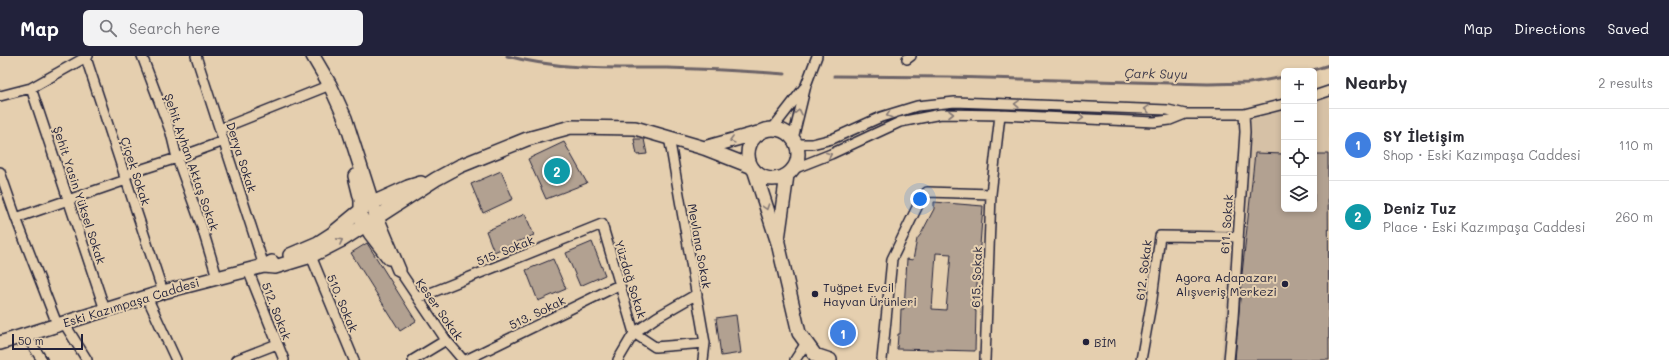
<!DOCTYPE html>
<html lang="en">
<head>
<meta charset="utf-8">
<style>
	body { margin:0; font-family:Mali,sans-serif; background:#f2f2f3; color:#2b2b33 }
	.controls { position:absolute; right:12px; top:12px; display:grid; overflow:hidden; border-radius:6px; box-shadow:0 2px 6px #0003 }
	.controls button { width:36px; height:36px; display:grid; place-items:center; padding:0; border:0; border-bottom:1px solid #e1e1e2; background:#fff; color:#2b2b33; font:20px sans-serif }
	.scale { position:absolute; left:12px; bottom:10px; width:71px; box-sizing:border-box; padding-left:4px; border:2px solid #22223b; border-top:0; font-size:11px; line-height:14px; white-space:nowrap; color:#22223b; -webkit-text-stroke:3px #e5cfaf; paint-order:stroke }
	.you { position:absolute; left:920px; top:143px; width:14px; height:14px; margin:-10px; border:3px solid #fff; border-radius:50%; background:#1a73e8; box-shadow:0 0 0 6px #1a73e833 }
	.badge { display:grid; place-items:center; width:26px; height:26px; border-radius:50%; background:#22223b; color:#fff; font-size:13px; font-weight:700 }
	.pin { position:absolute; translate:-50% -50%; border:2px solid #fff; box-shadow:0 1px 4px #0006 }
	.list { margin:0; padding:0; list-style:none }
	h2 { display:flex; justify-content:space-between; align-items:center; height:52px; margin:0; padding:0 16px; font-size:17px }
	h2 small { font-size:13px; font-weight:400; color:#7c7c81 }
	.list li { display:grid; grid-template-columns:26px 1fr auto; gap:12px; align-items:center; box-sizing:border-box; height:72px; padding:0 16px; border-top:1px solid #e1e1e2 }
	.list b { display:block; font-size:15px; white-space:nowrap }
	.list p { margin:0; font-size:13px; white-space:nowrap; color:#7c7c81 }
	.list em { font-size:13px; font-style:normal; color:#7c7c81 }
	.icon { flex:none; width:22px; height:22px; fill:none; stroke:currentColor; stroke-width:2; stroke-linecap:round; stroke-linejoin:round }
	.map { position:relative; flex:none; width:1329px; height:304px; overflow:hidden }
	header { display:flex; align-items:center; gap:24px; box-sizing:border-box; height:56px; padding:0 20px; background:#22223b; color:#fff }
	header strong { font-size:19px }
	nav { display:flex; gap:22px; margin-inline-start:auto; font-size:14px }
	.search { width:280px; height:36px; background:#f2f2f3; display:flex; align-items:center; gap:10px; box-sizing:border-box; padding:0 14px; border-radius:6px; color:#7c7c81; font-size:15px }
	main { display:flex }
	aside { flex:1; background:#fff }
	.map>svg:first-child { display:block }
	.built { fill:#d6c1a6 }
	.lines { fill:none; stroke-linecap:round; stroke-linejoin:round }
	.stream { stroke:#6c6367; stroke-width:3 }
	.building { fill:#b2a191; stroke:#22223b; fill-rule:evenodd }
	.street-casing { stroke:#22223b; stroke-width:12 }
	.secondary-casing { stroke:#22223b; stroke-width:16 }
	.street { stroke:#e5cfaf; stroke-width:9 }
	.secondary { stroke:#e5cfaf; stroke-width:13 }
	.oneway { stroke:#847875 }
	.poi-dot { fill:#22223b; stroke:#e5cfaf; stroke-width:1.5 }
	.labels { text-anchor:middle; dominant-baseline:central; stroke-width:4; stroke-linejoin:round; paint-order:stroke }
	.street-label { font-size:12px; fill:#22223b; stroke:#e5cfaf }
	.poi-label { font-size:12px; fill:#22223b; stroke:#e5cfaf; text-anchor:start }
	.water-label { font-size:13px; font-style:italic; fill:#413d4d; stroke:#e5cfaf }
</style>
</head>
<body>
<header>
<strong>Map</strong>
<div class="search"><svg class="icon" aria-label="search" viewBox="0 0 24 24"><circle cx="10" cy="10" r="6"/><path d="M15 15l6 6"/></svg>Search here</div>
<nav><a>Map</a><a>Directions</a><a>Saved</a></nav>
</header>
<main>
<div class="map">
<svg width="1329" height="304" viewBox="0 0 1329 304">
	<rect width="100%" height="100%" fill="#e5cfaf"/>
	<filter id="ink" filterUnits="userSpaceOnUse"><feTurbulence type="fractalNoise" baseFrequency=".025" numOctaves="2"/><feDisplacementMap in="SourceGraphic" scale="8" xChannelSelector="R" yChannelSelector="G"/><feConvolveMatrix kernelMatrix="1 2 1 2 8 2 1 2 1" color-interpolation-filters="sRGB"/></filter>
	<g filter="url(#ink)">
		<path class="built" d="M1329,40V304H1221L1241,66L1284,53V153H1314V44Z"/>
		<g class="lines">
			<path class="stream" d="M507,0C559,14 613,12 667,12C706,13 745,15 785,18
				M1310,15L1329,9
				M834,20L949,21L1208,28L1249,27L1284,21"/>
		</g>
		<path class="building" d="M634,83H644L647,98L637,99Z
			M564,86L587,127L546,143L528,103Z
			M1255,97L1284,98V153H1314V98H1328L1329,304H1235L1242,218Z
			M501,115L513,143L483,157L471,128Z
			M934,146L983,150L975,255H976L975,295L897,293L898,278H900L901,253H904L907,203L913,204L917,183L921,178L934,153ZM936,197L951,198L946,254L932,253Z
			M525,158L534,179L494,196L486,175Z
			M592,186L605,219L580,230L566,197Z
			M367,187L416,265L400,275L351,197Z
			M553,203L566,233L538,245L526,214Z
			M736,259L741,297L721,300L716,262Z"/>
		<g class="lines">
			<defs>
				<path id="street" d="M142,0L171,77L177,102L201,168L217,221
					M196,0L264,210
					M86,2L163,236
					M907,3L911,0
					M31,32L105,254
					M0,40L31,32L88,0
					M1314,40L1329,35
					M773,72L804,32
					M220,73L330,29
					M669,81L705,287L703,304
					M793,83L806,29L817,0
					M796,88H812L832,83L881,61L917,50L955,46L1168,54L1185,58H1244L1284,48
					M793,113L831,98L900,66L941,58L1000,59L1154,66L1170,64L1185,58
					M0,116L16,162L57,268
					M124,119L177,102L224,85
					M16,162L126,124
					M311,200L354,304
					M248,214L284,304
					M399,214L446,284L463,304
					M697,238L657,261L634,277L655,291L705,287
					M147,241L176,304
					M418,242L602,168L634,277L618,304
					M64,267L87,304
					M26,279L42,304
					M236,304L277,288
					M413,304L446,284
					M466,304L619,229
					M795,304L806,287
					M882,304L892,203L922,141L927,136L991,138
					M985,304L991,138L1000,59
					M1141,304L1152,243L1160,180L1237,181
					M1229,304L1233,262L1245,76L1244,58"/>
				<path id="secondary" d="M313,0L330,29L345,62L376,159L399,214
					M748 98a25 25 0 1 1 50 0a25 25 0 1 1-50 0Z
					M704,92L758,77
					M755,116L778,187L799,277L815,299L830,304
					M355,120L361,144V162L370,177L389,202
					M778,183L787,119
					M290,199L318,187L332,178L366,150L408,131L421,127
					M264,210L275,211L311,200L342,184L436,123L460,110L527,83L571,71L635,72L704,92L750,110
					M0,287L163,236L248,214L264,210L272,206"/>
			</defs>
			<use href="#street" class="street-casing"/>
			<use href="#secondary" class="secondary-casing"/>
			<use href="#street" class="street"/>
			<use href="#secondary" class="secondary"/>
		</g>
		<defs><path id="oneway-chevron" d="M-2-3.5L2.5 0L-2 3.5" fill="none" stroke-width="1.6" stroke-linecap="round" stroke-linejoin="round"/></defs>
		<g class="oneway">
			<use href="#oneway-chevron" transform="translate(1017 48) rotate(-178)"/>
			<use href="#oneway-chevron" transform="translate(1147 53) rotate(-178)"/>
			<use href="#oneway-chevron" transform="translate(799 56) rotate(-77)"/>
			<use href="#oneway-chevron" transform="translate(951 58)"/>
			<use href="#oneway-chevron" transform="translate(889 59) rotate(163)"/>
			<use href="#oneway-chevron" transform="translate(1081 62) rotate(3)"/>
			<use href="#oneway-chevron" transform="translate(732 84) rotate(165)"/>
			<use href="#oneway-chevron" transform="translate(829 99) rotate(-23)"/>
			<use href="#oneway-chevron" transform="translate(766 151) rotate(72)"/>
			<use href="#oneway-chevron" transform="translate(340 185) rotate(-28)"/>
		</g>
	</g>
	<g class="poi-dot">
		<circle cx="1285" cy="228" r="4"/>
		<circle cx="815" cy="238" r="4"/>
		<circle cx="1086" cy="286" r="4"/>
	</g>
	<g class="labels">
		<g class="street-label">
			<text transform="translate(242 101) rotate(72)">Derya Sokak</text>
			<text transform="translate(192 106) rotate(71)">Şehit Ayhan Aktaş Sokak</text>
			<text transform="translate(136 115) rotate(72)">Çiçek Sokak</text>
			<text transform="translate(80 139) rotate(72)">Şehit Yasin Yüksel Sokak</text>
			<text transform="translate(1226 168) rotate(-86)">611. Sokak</text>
			<text transform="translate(700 190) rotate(80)">Mevlana Sokak</text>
			<text transform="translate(505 194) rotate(-22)">515. Sokak</text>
			<text transform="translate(1143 214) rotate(-83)">612. Sokak</text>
			<text transform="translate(976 221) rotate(-88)">615. Sokak</text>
			<text transform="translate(631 223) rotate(73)">Yüzdağ Sokak</text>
			<text transform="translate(131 246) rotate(-17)">Eski Kazımpaşa Caddesi</text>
			<text transform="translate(343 247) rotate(67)">510. Sokak</text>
			<text transform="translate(440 253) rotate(55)">Keser Sokak</text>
			<text transform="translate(277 255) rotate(69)">512. Sokak</text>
			<text transform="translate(537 256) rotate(-26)">513. Sokak</text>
		</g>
		<g class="poi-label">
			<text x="1277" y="221" text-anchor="end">Agora Adapazarı<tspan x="1277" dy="14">Alışveriş Merkezi</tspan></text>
			<text x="823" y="231">Tuğpet Evcil<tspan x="823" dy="14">Hayvan Ürünleri</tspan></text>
			<text x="1094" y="286">BİM</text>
		</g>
		<g class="water-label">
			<text transform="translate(1156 17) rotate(1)">Çark Suyu</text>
		</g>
	</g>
</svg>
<div class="controls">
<button>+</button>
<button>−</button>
<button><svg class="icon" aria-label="locate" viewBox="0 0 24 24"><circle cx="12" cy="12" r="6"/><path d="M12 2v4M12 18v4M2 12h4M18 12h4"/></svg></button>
<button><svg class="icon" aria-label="layers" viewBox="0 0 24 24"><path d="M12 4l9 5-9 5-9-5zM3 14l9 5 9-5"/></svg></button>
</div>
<div class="scale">50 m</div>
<div class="you"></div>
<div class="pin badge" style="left:843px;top:277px;background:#3f7fe0">1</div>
<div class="pin badge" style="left:557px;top:115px;background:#0f9aa8">2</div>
</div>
<aside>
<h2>Nearby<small>2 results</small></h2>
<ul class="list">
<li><span class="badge" style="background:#3f7fe0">1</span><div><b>SY İletişim</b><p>Shop · Eski Kazımpaşa Caddesi</p></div><em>110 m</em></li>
<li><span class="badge" style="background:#0f9aa8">2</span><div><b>Deniz Tuz</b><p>Place · Eski Kazımpaşa Caddesi</p></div><em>260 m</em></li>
</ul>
</aside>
</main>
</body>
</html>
